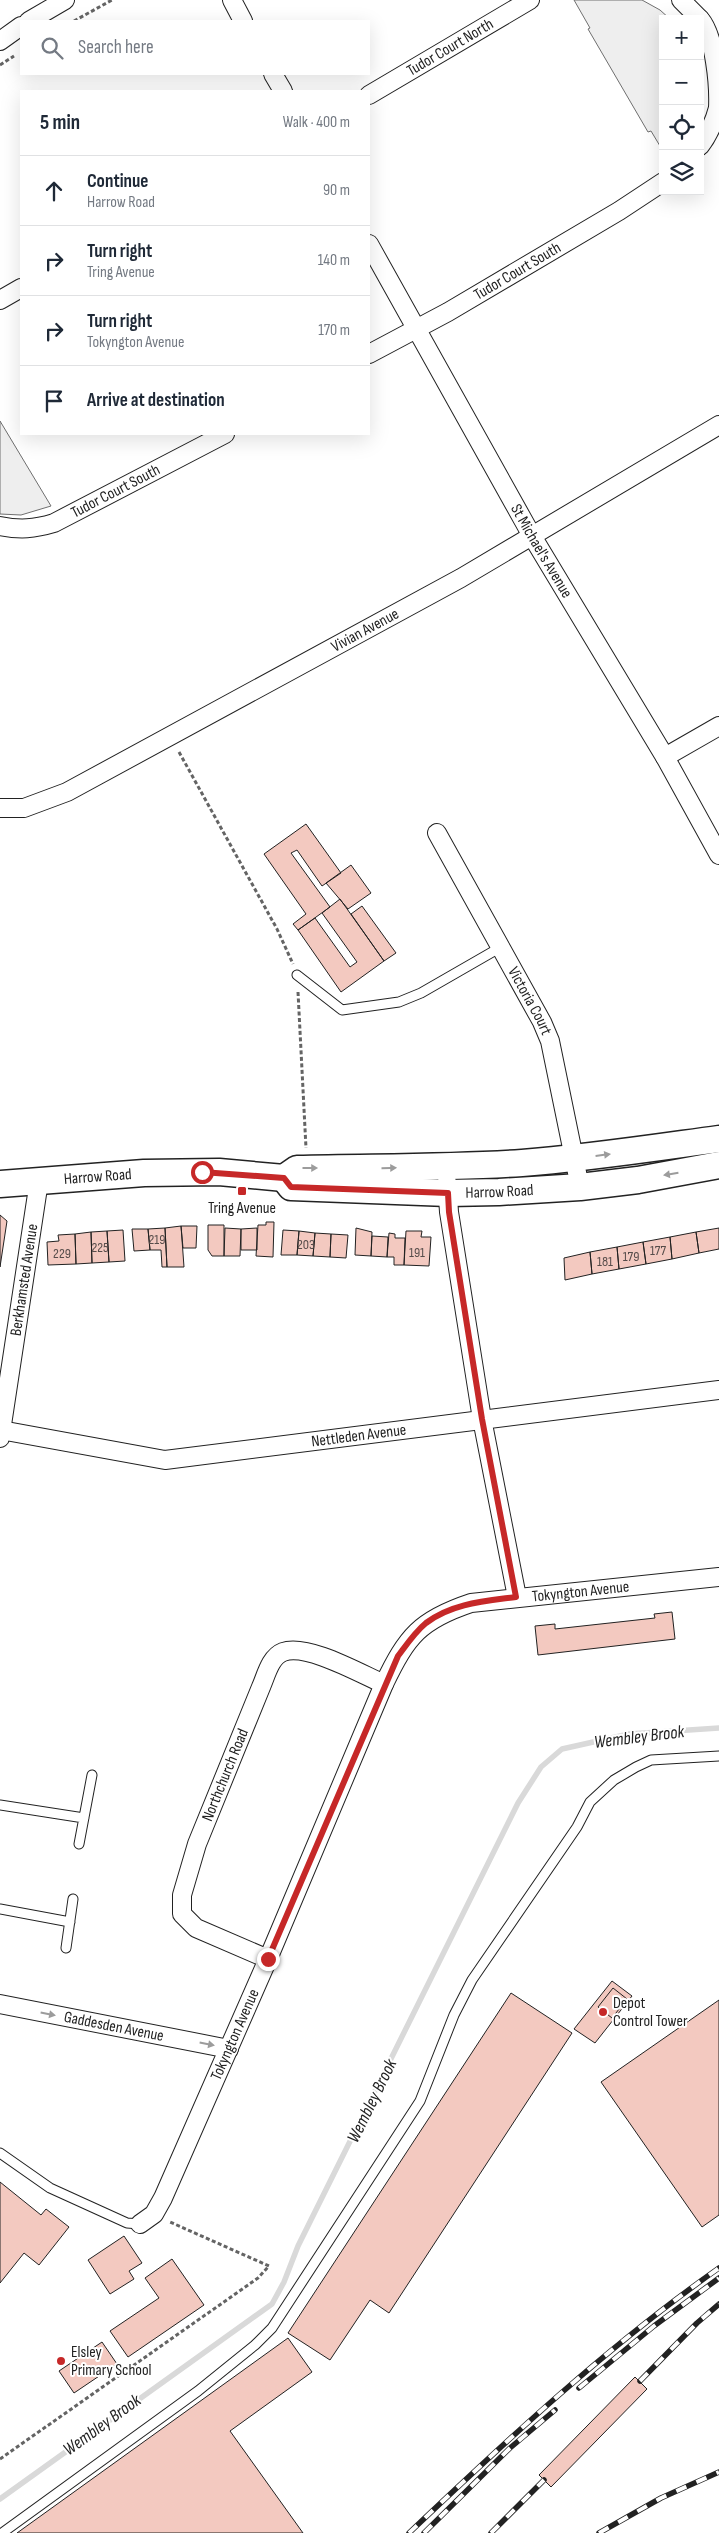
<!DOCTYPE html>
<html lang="en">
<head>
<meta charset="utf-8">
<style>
	body { margin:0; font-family:"Sofia Sans Condensed",sans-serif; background:#f6f6f7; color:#1f2937 }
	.controls { position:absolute; right:15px; top:15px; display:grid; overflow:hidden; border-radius:0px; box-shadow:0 5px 20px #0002 }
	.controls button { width:45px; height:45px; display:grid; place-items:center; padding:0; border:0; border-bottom:1px solid #e0e1e3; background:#fff; color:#1f2937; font:25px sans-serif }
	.stop { position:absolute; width:15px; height:15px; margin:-11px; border:4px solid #c62828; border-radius:50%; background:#fff }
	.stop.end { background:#c62828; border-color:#fff; box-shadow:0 1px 5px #0008 }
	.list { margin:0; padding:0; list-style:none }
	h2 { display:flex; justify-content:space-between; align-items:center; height:65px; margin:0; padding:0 20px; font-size:21px }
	h2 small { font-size:16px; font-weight:400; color:#747a83 }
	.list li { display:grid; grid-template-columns:32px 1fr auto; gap:15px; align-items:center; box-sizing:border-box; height:70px; padding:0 20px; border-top:1px solid #e0e1e3 }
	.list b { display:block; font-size:19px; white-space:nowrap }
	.list p { margin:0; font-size:16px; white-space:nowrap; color:#747a83 }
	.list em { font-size:16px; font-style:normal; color:#747a83 }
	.icon { flex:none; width:28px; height:28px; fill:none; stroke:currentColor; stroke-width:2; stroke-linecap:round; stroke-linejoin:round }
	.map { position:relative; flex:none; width:719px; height:2533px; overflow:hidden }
	.search { position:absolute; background:#fff; box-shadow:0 5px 20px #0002; left:20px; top:20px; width:350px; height:55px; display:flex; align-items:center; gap:12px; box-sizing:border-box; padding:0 18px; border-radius:0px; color:#747a83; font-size:19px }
	.panel { position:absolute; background:#fff; box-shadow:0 5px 20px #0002; left:20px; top:90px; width:350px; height:345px; border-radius:0px }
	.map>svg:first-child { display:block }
	.green { fill:#eee; stroke:#6f6f6f }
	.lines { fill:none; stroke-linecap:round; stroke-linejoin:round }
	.stream { stroke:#d9d9d9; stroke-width:5.5 }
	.building { fill:#f3c9c0; stroke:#222 }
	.lane-casing { stroke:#222; stroke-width:11 }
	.street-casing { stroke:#222; stroke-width:20 }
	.primary-casing { stroke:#222; stroke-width:29 }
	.path { stroke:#646464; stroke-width:3; stroke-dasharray:4 2.5; stroke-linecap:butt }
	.lane { stroke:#fff; stroke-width:9 }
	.street { stroke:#fff; stroke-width:18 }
	.primary { stroke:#fff; stroke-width:26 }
	.rail-casing { stroke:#222; stroke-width:5.5 }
	.rail { stroke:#fff; stroke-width:4; stroke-dasharray:11; stroke-linecap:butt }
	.oneway { fill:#9c9c9c }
	.route { stroke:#c62828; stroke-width:6 }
	.poi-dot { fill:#c62828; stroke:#fff; stroke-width:2 }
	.labels { text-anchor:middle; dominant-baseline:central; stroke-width:4; stroke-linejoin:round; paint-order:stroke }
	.number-label { font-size:14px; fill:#564c4a }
	.street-label { font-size:16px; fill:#222; stroke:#fff }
	.poi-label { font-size:16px; fill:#222; stroke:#fff; text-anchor:start }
	.water-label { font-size:18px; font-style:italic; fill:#222; stroke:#fff }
</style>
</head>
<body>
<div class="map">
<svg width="719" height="2533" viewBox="0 0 719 2533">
	<rect width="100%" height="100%" fill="#fff"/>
	<path class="green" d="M574,0H642L660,10L670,19H663V151L651,131L648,132L588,29L590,28Z
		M0,421L51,506L21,515L0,514Z"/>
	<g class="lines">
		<path class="stream" d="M0,2499L272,2304L284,2282L298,2246L518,1803L541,1767L562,1749L629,1734L719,1728"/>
	</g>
	<path class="building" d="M306,824L341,873L322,886L297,850L291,853L330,907L298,930L293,924L306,914L264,854Z
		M351,865L371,893L348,909L326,883Z
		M340,899L384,961L341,992L298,930L315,918L350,967L357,962L322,913Z
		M362,906L396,953L384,961L351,914Z
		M0,1215L7,1221L0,1267Z
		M266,1222H274L273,1257L256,1256L258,1225H266Z
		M208,1225H224V1256H212L208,1250Z
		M181,1226L184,1267H167L165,1228Z
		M181,1226H197L196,1248H183Z
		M165,1228L167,1267H162L161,1250H150L148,1229Z
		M225,1228L241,1229L240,1256H224Z
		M257,1228V1250H241V1229Z
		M356,1228L372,1232L371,1256L355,1255Z
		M719,1228V1249L699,1253L696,1232Z
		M132,1229H148L150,1250L134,1251Z
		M123,1230L125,1261L109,1262L107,1231Z
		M283,1230L299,1231L297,1255H281Z
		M107,1231L109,1262L92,1263L91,1232Z
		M299,1231L315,1233L313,1256L297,1255Z
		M406,1231H422L421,1237H431L429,1266L404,1265Z
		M91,1232L92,1263L76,1264L75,1234Z
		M696,1232L699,1253L672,1259L670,1237Z
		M315,1233L331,1234L330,1257L313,1256Z
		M389,1233L395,1234V1238H405L404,1265H394V1257H387Z
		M75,1234L76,1264L48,1265L47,1242L59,1241L58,1235Z
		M331,1234L348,1235L346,1258L330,1257Z
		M372,1236L388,1237L387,1257L371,1256Z
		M670,1237L672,1259L646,1264L643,1242Z
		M643,1242L646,1264L619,1269L617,1247Z
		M617,1247L619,1269L592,1274L590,1252Z
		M590,1252L592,1274L565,1280L564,1258Z
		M672,1612L675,1639L538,1655L535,1626L555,1624V1629L655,1618L654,1614Z
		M612,1981L632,1996L595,2043L574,2029Z
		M613,1988L627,1999L612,2018L598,2007Z
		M511,1993L572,2033L389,2313L370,2300L330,2360L288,2333Z
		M719,2000V2215L702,2227L601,2082Z
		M0,2182L41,2215L46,2209L69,2227L39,2265L24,2253L0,2283Z
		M124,2236L142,2263L129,2271L134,2279L110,2294L88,2260Z
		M172,2259L204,2305L128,2357L110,2331L159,2298L145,2278Z
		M288,2338L312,2372L230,2431L303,2533H17Z
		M102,2342L117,2364L74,2393L59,2371Z
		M635,2377L647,2389L551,2487L539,2475Z"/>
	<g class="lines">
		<defs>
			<path id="lane" d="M297,975L342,1010L399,1002L421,993L501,947
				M0,1805L84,1818
				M79,1844L92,1775
				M0,1909L70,1922
				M66,1948L73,1899
				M0,2153L50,2188L127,2223L140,2224
				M2,2533L198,2391L255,2345L272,2328L420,2101L454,2015L472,1980L577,1827L590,1802L614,1780L636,1767L651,1760L719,1756"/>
			<g id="street">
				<path d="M232,0L243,21"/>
				<path d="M681,0L700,19"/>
				<path d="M700,19C715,36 719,86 718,108C715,120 708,136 700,146"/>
				<path d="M29,21L65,0"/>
				<path d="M0,41L21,26"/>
				<path d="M273,74L283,91"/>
				<path id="s1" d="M369,95L530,0"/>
				<path id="s2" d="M369,244L532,536L665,757L719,855"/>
				<path d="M0,300L21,288"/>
				<path id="s3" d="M369,354L448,312L619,211L663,182"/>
				<path id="s4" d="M0,526C20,530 34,529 54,523L225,434"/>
				<path d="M665,757L719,726"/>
				<path id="s5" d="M0,808H24L67,792L461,578L719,425"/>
				<path id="s6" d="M437,833L542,1022L550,1041L580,1187"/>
				<path d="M447,1182L449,1212L482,1419L517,1597"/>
				<path id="s7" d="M1,1430L165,1460L719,1390"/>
				<path id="s8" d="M0,1438L39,1181"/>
				<path id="s9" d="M268,1959L196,1928L182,1914V1895L197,1844L261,1687C266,1676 270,1657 283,1652C307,1643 361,1674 384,1684"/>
				<path id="s10" d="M0,2004L229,2049"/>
				<path id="s11" d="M140,2224L154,2214L163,2198L268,1959L384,1684C407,1636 420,1620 471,1603L719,1577"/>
			</g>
			<g id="primary">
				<path id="s12" d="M284,1178L291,1187L448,1193L499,1192L580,1187L638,1180L719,1165"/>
				<path id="s13" d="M0,1184L144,1173L219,1172L284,1178L297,1169C372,1167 447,1168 522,1163C588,1158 653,1148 719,1139"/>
			</g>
		</defs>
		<use href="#lane" class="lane-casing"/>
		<use href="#street" class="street-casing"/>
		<use href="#primary" class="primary-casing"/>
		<path class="path" d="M74,21L112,0
			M0,65L14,56
			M179,752L277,929L293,964
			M298,992L306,1148
			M0,2459L258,2278L269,2266L170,2222"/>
		<use href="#lane" class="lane"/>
		<use href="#street" class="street"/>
		<use href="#primary" class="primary"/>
		<defs>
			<path id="rail" d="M640,2381L697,2323L719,2304
				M579,2388L654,2326L719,2278
				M409,2533C508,2439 608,2346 719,2268
				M424,2533L510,2448L555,2410
				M491,2533L544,2480
				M599,2533L661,2498L719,2472"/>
		</defs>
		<use href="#rail" class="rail-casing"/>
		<use href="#rail" class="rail"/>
	</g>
	<defs><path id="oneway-solid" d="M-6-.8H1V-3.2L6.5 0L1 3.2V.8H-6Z" transform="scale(1.25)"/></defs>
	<g class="oneway">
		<use href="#oneway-solid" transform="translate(603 1155) rotate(-7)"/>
		<use href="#oneway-solid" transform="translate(310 1168)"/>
		<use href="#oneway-solid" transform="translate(389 1168) rotate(-1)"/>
		<use href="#oneway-solid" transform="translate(671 1174) rotate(171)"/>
		<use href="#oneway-solid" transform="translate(48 2014) rotate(11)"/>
		<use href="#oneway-solid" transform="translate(207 2044) rotate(11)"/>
	</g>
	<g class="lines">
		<path class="route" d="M202,1172L284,1178L291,1187L448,1193L449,1212L482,1419L516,1597C486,1601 452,1603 426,1623C415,1632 407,1644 398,1656L268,1959"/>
	</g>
	<g class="poi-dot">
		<rect x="237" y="1186" width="10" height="10" rx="2.5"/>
		<circle cx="603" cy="2012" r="5"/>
		<circle cx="61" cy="2361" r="5"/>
	</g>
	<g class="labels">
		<g class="number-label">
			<text x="157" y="1239">219</text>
			<text x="306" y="1244">203</text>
			<text x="100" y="1247">225</text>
			<text x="658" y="1250">177</text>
			<text x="417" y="1252">191</text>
			<text x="62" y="1253">229</text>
			<text x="631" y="1256">179</text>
			<text x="605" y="1261">181</text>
		</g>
		<g class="street-label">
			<text stroke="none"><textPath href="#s1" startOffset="94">Tudor Court North</textPath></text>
			<text stroke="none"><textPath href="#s3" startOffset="170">Tudor Court South</textPath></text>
			<text stroke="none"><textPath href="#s4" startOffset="124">Tudor Court South</textPath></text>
			<text stroke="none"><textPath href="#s2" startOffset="352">St Michael's Avenue</textPath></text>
			<text stroke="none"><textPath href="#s5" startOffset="409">Vivian Avenue</textPath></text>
			<text stroke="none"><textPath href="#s6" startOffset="192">Victoria Court</textPath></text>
			<text stroke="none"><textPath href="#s13" startOffset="98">Harrow Road</textPath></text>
			<text stroke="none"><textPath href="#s12" startOffset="220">Harrow Road</textPath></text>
			<text stroke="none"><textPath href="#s8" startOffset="160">Berkhamsted Avenue</textPath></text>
			<text stroke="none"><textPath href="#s7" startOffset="362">Nettleden Avenue</textPath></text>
			<text stroke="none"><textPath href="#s11" startOffset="829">Tokyngton Avenue</textPath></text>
			<text stroke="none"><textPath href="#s9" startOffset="245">Northchurch Road</textPath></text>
			<text stroke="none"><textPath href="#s10" startOffset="116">Gaddesden Avenue</textPath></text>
			<text stroke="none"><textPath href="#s11" startOffset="214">Tokyngton Avenue</textPath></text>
		</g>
		<g class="poi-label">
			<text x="242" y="1208" text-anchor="middle">Tring Avenue</text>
			<text x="613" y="2003">Depot<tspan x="613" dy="18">Control Tower</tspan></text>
			<text x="71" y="2352">Elsley<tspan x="71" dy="18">Primary School</tspan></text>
		</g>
		<g class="water-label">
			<text transform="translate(639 1737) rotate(-7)">Wembley Brook</text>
			<text transform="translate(372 2101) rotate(-64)">Wembley Brook</text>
			<text transform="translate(102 2425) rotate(-36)">Wembley Brook</text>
		</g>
	</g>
</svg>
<div class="controls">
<button>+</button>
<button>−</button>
<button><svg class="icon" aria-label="locate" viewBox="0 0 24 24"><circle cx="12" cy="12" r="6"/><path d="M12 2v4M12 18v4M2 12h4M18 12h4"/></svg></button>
<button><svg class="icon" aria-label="layers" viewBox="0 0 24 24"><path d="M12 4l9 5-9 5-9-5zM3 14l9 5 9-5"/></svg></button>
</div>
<div class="stop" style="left:202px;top:1172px"></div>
<div class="stop end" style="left:268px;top:1959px"></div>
<div class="search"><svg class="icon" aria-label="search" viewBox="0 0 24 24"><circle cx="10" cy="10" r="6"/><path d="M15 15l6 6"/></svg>Search here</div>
<section class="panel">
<h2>5 min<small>Walk · 400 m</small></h2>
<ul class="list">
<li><svg class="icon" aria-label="ahead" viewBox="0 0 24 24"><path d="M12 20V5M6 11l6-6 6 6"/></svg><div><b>Continue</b><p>Harrow Road</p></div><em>90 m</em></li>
<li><svg class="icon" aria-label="right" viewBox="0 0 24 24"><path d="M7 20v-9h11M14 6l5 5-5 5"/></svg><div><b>Turn right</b><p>Tring Avenue</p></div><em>140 m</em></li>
<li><svg class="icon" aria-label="right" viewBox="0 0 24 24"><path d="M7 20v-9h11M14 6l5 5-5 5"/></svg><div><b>Turn right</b><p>Tokyngton Avenue</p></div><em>170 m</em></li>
<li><svg class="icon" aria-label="arrive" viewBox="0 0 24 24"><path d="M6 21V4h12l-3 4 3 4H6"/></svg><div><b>Arrive at destination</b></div></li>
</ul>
</section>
</div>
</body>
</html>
